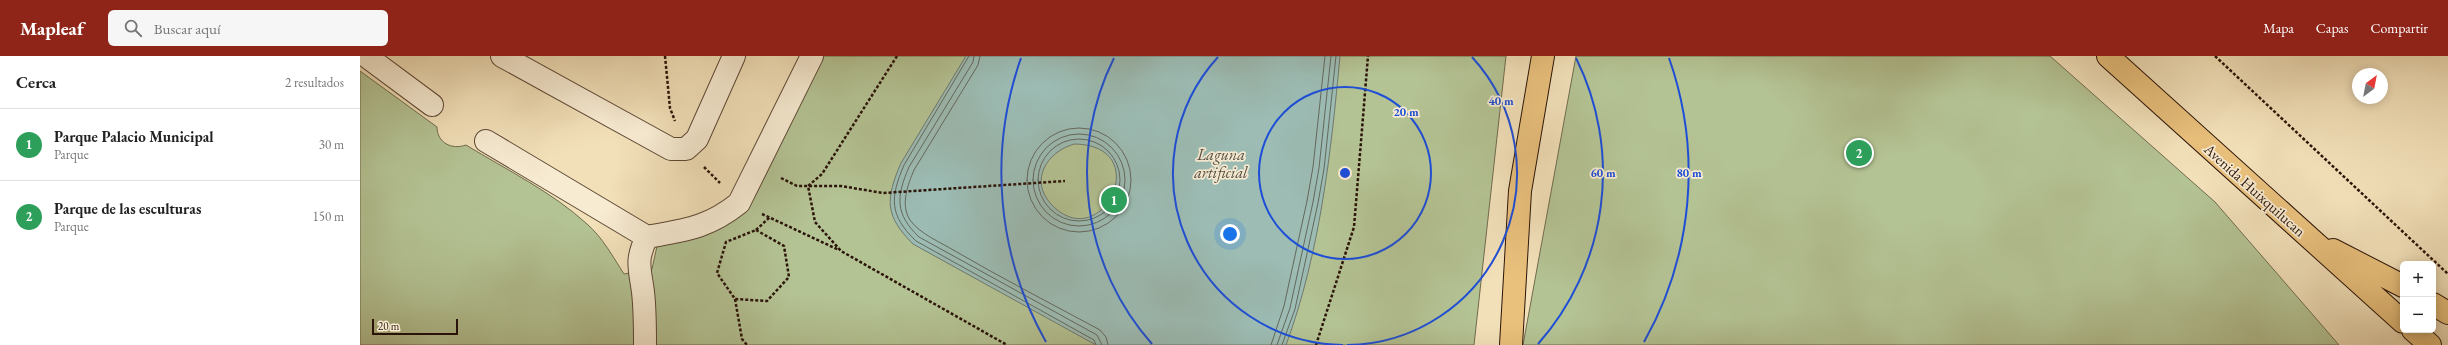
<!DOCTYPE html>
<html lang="es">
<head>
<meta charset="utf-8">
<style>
	body { margin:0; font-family:"EB Garamond",serif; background:#f6f6f6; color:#222 }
	.controls { position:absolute; right:12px; bottom:12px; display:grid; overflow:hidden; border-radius:6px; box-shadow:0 2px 10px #0003 }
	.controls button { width:36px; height:36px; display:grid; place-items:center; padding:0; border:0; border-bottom:1px solid #e0e0e0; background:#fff; color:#222; font:20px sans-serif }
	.compass { position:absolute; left:1992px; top:12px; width:36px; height:36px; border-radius:50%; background:#fff; box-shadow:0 2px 10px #0003; rotate:32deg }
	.scale { position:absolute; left:12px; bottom:10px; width:86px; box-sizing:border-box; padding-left:4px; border:2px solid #2a1308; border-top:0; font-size:11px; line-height:14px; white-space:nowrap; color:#2a1308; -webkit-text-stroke:3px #f7ebd2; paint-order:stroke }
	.you { position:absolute; left:870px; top:178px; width:14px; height:14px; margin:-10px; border:3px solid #fff; border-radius:50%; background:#1a73e8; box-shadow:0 0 0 6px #1a73e833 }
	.badge { display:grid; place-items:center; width:26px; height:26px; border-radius:50%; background:#8f2418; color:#fff; font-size:13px; font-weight:700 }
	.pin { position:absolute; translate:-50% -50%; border:2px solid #fff; box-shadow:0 1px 4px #0006 }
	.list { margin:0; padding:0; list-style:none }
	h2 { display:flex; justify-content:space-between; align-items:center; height:52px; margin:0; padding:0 16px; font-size:17px }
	h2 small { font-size:13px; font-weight:400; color:#767676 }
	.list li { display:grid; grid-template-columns:26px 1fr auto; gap:12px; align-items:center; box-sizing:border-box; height:72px; padding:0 16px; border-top:1px solid #e0e0e0 }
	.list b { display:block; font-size:15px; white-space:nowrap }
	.list p { margin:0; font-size:13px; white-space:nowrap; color:#767676 }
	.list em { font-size:13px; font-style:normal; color:#767676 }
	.icon { flex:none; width:22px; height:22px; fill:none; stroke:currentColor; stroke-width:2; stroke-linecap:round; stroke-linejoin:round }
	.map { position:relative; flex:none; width:2088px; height:289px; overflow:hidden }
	header { display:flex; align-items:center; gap:24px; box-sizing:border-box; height:56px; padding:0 20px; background:#8f2418; color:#fff }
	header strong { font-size:19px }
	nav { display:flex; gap:22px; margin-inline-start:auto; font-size:14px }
	.search { width:280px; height:36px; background:#f6f6f6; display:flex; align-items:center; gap:10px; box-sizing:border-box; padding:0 14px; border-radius:6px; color:#767676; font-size:15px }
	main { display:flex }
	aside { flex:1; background:#fff }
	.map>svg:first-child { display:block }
	.green { fill:#b4c394; stroke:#6f6b4e }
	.water { fill:#9cbcb4; stroke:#6e786f; fill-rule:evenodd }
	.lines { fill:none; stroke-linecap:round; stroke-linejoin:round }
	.shore { stroke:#63685e; stroke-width:1 }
	.minor-casing { stroke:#5c4634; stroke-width:24 }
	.major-casing { stroke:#2a1308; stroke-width:24 }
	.path { stroke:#2a1308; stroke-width:2.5; stroke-dasharray:3 2; stroke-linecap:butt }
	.minor { stroke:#f7ebd2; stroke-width:22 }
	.major { stroke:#e9c07c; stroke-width:22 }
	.ring { fill:none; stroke:#1d4ed8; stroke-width:2 }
	.labels { text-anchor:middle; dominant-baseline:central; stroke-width:3.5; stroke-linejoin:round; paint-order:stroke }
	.street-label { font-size:15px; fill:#2a1308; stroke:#f7ebd2 }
	.water-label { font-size:16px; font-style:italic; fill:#524e44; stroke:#f7ebd2 }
	.centre { fill:#1d4ed8; stroke:#f7ebd2; stroke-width:2 }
	.ring-label { font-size:12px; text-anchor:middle; font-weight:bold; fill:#1d4ed8; stroke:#f7ebd2; stroke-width:3.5; stroke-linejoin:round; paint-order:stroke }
</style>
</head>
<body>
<header>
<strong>Mapleaf</strong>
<div class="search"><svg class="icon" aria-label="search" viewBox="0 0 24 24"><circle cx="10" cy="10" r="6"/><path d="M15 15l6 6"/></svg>Buscar aquí</div>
<nav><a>Mapa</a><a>Capas</a><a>Compartir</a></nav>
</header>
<main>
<aside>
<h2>Cerca<small>2 resultados</small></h2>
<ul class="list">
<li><span class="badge" style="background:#2e9e5b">1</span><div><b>Parque Palacio Municipal</b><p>Parque</p></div><em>30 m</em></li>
<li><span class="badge" style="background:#2e9e5b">2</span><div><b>Parque de las esculturas</b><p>Parque</p></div><em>150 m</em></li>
</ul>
</aside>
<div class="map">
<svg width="2088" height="289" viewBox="0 0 2088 289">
	<rect width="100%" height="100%" fill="#f2e0b9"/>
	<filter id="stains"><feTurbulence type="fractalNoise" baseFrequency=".005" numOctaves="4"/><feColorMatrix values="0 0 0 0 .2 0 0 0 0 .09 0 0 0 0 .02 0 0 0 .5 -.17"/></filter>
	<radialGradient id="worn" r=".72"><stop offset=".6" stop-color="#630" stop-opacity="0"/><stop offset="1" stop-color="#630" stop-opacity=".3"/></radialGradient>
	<path class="green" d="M454,0H1146L1114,289H0V15L77,71C77,87 92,94 106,89C147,114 192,136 227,168C243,182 253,201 264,218L292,213L297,190L368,154Z
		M1216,0H1690L1855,146L1979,289H1163Z"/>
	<path class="water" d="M606,0H980C971,97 960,197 926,289H736L553,188C525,160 525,144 541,107ZM714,88C797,89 741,202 691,148C669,124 687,96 714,88Z"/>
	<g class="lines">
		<path class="shore" d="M609,0L544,109C530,142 529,159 556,185L734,284L736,289
			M614,0L613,6L549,111C536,141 535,158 559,181L737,279L742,289
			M620,0L618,9L554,114C548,128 540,149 550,164C560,178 580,186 595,195C643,223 692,248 740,274L746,281L748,289
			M667 124a52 52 0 1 1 104 0a52 52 0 1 1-104 0Z
			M673 124a46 46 0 1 1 92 0a46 46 0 1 1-92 0Z
			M678 124a41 41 0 1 1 82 0a41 41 0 1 1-82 0Z
			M911,289L924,250L947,145L953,111L965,0
			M917,289L930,252L953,146L959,112L971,0
			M922,289L935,253L958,147L964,113L976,0"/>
		<defs>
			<path id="minor" d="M6,0L72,49
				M142,0L311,93H326L337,83L374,0
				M126,85L287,181C325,174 348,172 379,147L452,0
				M285,289C285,271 285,253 283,236C280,213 275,204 287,181"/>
			<path id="major" d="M1748,0L2043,266
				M1973,194L2043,230
				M2073,248L2088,257
				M2053,274L2070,289
				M1151,289L1160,135L1183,0"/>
		</defs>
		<use href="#minor" class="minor-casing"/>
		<use href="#major" class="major-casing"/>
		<path class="path" d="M305,0L310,52L315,65
			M537,0L462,118L448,130L455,166L481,195L647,289
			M1855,0L2088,218
			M344,111L360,127
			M421,122L437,130H481L523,137L705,125
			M402,158L479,194
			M396,174L424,190L429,221L407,245L375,243L357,217L366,186Z
			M396,174L410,161
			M375,243L382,283L387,289
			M956,289L994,171L1008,0"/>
		<use href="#minor" class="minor"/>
		<use href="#major" class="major"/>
	</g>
	<g class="ring">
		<circle cx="985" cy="117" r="86"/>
		<path d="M983 289A172 172 0 0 1 858 1M1112 1A172 172 0 0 1 987 289"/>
		<path d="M792 288A258 258 0 0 1 754 2M1216 2A258 258 0 0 1 1178 288"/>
		<path d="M686 286A344 344 0 0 1 661 2M1309 2A344 344 0 0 1 1284 286"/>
	</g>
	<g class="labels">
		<g class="street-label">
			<text transform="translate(1895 134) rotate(42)">Avenida Huixquilucan</text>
		</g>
		<g class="water-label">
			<text x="861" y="98">Laguna<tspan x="861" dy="18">artificial</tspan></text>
		</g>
	</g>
	<circle cx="985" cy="117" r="6" class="centre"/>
	<g class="ring-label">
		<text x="1141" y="49">40 m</text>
		<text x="1046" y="60">20 m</text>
		<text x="1243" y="121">60 m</text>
		<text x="1329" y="121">80 m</text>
	</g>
	<rect width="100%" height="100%" filter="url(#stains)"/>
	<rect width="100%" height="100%" fill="url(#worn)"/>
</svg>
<div class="controls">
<button>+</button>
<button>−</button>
</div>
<svg class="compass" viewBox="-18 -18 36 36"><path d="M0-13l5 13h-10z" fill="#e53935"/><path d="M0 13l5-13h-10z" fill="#767676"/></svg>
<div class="scale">20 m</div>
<div class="you"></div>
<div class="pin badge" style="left:754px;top:144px;background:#2e9e5b">1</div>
<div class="pin badge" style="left:1499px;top:97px;background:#2e9e5b">2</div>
</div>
</main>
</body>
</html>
